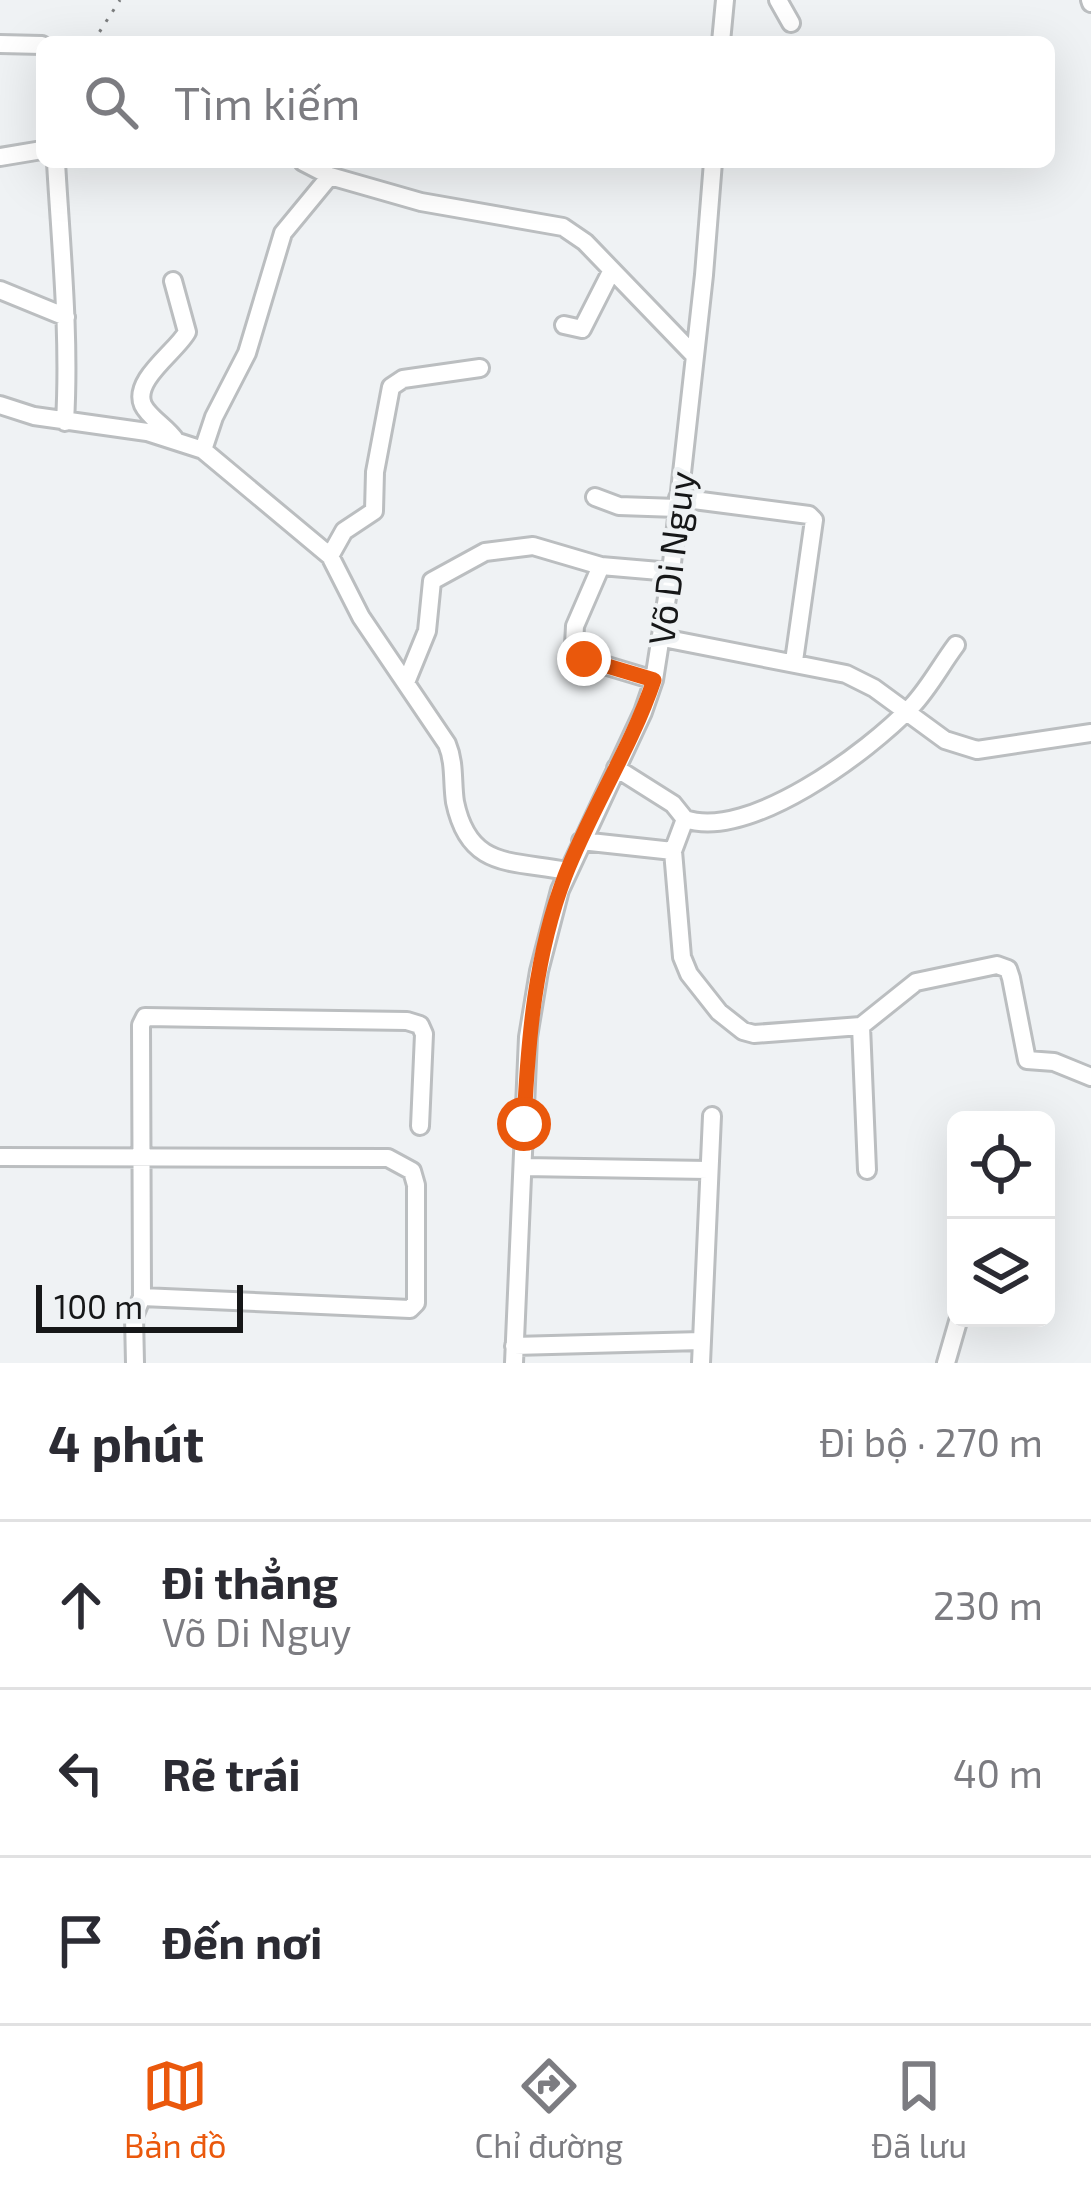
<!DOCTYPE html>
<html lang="vi">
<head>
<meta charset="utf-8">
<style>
	body { margin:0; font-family:"Exo 2",sans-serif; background:#f2f2f3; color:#2b2b33 }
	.controls { position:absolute; right:36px; bottom:36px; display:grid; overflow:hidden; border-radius:18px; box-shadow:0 12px 48px #0002 }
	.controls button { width:108px; height:108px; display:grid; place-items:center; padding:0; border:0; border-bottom:3px solid #e1e1e2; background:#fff; color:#2b2b33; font:60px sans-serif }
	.scale { position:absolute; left:36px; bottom:30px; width:207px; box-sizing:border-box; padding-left:12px; border:6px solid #161718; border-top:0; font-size:33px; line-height:42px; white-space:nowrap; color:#161718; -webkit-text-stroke:9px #eff2f4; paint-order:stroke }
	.stop { position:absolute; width:36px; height:36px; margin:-27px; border:9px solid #ea580c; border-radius:50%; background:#fff }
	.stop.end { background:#ea580c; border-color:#fff; box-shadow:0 3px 12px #0008 }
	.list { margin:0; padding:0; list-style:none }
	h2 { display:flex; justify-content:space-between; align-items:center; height:156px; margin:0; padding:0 48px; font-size:51px }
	h2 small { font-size:39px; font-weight:400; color:#7c7c81 }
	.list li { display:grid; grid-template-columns:78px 1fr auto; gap:36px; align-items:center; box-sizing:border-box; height:168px; padding:0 48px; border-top:3px solid #e1e1e2 }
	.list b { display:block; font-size:45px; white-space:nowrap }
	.list p { margin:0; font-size:39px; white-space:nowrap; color:#7c7c81 }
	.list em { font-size:39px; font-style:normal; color:#7c7c81 }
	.icon { flex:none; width:66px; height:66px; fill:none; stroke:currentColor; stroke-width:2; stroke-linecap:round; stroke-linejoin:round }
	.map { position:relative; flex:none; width:1091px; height:1363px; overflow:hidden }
	.search { position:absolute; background:#fff; box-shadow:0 12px 48px #0002; left:36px; right:36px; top:36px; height:132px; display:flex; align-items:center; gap:30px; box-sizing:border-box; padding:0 42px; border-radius:18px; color:#7c7c81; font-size:45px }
	.sheet { height:660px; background:#fff }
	nav { display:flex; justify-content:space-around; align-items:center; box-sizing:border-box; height:168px; border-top:3px solid #e1e1e2; background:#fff; font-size:33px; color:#7c7c81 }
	nav a { display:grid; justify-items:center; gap:6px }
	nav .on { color:#ea580c }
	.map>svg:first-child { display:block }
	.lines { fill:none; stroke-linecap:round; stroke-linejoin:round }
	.street-casing { stroke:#bbbec0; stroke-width:22 }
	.path { stroke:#7b7d7e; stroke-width:3; stroke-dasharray:3 9; stroke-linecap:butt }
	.street { stroke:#fff; stroke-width:16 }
	.route { stroke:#ea580c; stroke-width:15 }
	.labels { text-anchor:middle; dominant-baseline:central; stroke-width:9; stroke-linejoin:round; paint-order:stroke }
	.street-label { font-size:36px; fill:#161718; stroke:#eff2f4 }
</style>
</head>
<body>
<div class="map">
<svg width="1091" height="1363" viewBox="0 0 1091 1363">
	<rect width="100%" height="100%" fill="#eff2f4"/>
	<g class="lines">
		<defs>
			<path id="street" d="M778,0L791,23
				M1090,0L1091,3
				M721,42L725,0
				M0,44L42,45
				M0,157L42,150
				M56,162C61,249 70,335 65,422
				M303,162L330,176L421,202L563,227L585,242L694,355
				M173,281L187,332C177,351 132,380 143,405C149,418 168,428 176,441
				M0,290L66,317
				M564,325L582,329L612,270
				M0,405L34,416L147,432L203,450L330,556L361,617L447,744C455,763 452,782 455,802C469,869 510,860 567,871
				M203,450L214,417L247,353L283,233L330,176
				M595,497L619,506L677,508
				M678,498L809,515L814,520L794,661
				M330,556L344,531L374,511L375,472L391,387L403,379L480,368
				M601,566L575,626L574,645L584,659L654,680
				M663,638L846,674L874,688L945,740L977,750L1091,733
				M407,680L427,631L432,581L485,552L533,546L601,566L671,572
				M616,768L673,804L685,819C749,841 868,752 912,706C929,688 941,665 956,645
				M685,819L673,851L682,957L689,974L719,1012L743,1031L754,1034L861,1026L916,982L997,965L1008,969L1011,978L1027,1060L1054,1062L1091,1077
				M581,841L673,851
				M861,1026L867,1170
				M0,1157L388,1158L412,1171L416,1185V1303L410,1309L142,1297
				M523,1167L708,1170
				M514,1346L701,1341
				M135,1363L134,1316L142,1297L141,1025L145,1017L407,1021L420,1025L424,1034L420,1126
				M514,1363L528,1037L539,971L560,890L643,712L654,680L671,572L704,275L713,162
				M701,1363L712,1116
				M946,1363L959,1318"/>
		</defs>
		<use href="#street" class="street-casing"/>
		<path class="path" d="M93,42L120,0"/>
		<use href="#street" class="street"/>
	</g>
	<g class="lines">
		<path class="route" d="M524,1124C528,1039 535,955 565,876C591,809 631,748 654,680L584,659"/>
	</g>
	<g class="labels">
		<g class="street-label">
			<text transform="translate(670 558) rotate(-83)">Võ Di Nguy</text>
		</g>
	</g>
</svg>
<div class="controls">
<button><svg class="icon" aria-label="locate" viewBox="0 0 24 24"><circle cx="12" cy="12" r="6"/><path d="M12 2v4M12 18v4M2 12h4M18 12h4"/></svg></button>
<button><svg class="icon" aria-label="layers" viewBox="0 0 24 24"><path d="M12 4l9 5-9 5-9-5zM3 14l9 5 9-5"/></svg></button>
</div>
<div class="scale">100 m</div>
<div class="stop" style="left:524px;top:1124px"></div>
<div class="stop end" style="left:584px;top:659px"></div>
<div class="search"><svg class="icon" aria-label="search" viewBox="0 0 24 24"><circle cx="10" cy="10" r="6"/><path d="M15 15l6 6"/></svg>Tìm kiếm</div>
</div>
<section class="sheet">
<h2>4 phút<small>Đi bộ · 270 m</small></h2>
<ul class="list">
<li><svg class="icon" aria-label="ahead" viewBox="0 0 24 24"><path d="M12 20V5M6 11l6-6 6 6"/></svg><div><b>Đi thẳng</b><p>Võ Di Nguy</p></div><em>230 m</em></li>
<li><svg class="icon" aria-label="left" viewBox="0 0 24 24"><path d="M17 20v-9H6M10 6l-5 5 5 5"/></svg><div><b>Rẽ trái</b></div><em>40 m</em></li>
<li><svg class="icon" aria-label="arrive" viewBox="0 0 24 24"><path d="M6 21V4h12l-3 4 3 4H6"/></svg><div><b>Đến nơi</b></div></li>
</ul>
</section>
<nav>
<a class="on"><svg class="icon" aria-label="map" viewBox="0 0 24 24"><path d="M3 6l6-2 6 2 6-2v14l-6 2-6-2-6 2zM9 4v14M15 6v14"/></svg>Bản đồ</a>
<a><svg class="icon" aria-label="directions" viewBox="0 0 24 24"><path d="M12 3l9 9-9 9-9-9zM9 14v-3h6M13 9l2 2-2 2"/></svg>Chỉ đường</a>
<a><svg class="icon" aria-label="saved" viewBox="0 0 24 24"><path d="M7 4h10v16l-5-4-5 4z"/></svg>Đã lưu</a>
</nav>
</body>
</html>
